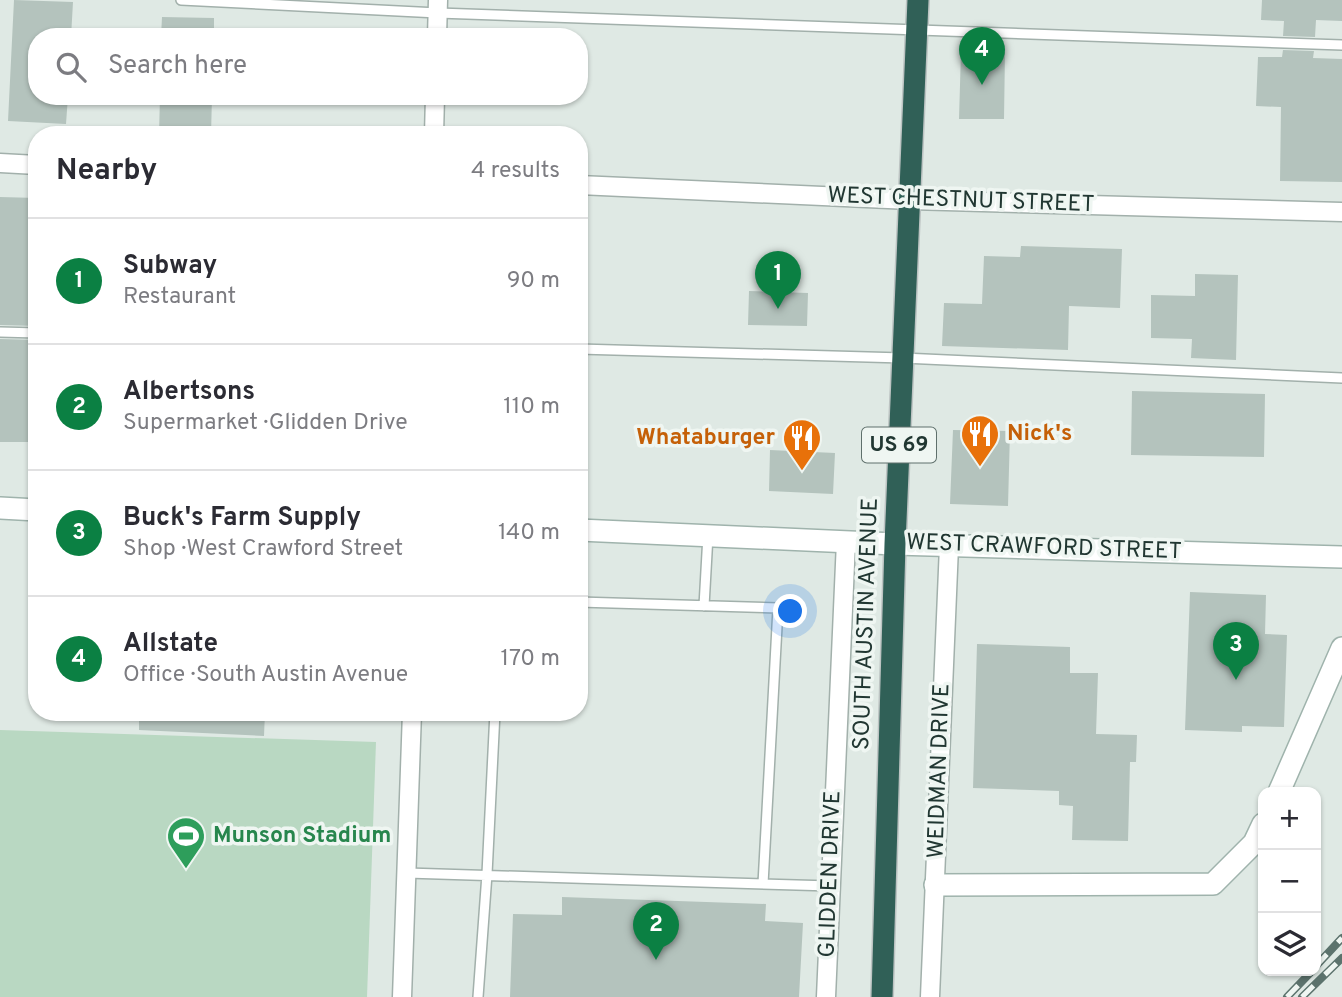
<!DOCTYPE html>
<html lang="en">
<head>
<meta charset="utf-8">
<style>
	body { margin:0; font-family:Overpass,sans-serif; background:#f2f2f3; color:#2b2b33 }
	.controls { position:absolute; right:21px; bottom:21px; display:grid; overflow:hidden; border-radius:14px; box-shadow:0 2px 5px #0004 }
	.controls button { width:63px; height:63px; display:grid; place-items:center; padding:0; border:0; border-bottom:2px solid #e1e1e2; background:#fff; color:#2b2b33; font:35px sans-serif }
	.you { position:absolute; left:791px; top:612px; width:24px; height:24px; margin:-18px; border:5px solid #fff; border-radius:50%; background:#1a73e8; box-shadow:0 0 0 10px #1a73e833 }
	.badge { display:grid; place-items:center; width:46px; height:46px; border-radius:50%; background:#0b8043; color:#fff; font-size:23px; font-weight:700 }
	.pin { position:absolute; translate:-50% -58px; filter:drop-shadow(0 2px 4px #0008) }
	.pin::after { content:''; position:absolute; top:37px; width:24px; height:21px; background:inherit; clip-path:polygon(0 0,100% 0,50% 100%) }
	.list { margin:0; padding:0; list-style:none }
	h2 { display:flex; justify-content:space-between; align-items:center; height:91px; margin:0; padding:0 28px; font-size:30px }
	h2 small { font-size:23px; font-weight:400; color:#7c7c81 }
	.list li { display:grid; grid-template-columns:46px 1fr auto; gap:21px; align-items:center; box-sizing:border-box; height:126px; padding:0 28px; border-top:2px solid #e1e1e2 }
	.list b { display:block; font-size:26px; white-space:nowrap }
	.list p { margin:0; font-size:23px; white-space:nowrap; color:#7c7c81 }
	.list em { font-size:23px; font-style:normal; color:#7c7c81 }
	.icon { flex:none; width:38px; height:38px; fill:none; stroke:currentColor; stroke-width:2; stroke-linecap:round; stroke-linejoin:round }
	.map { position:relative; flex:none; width:1342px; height:997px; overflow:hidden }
	.search { position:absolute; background:#fff; box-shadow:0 2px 5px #0004; left:28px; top:28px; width:560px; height:77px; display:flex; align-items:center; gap:18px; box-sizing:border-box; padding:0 24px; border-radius:28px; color:#7c7c81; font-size:26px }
	.panel { position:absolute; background:#fff; box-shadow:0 2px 5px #0004; left:28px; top:126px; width:560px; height:595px; border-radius:28px }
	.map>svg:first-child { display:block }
	.green { fill:#b9d8c2 }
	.building { fill:#b4c3bd }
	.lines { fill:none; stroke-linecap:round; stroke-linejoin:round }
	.lane-casing { stroke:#a2b0ab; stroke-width:12 }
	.street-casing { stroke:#a2b0ab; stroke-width:21 }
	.secondary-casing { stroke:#9fb3ac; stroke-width:24 }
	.highway-casing { stroke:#bcc3c2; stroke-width:24 }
	.lane { stroke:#fff; stroke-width:9 }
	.street { stroke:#fff; stroke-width:18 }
	.secondary { stroke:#fff; stroke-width:21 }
	.highway { stroke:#306057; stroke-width:21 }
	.rail-casing { stroke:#5c736d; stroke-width:8 }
	.rail { stroke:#eff6f2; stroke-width:5; stroke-dasharray:16; stroke-linecap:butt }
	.labels { text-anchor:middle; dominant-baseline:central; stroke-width:7; stroke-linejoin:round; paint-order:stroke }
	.shield { fill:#eff6f2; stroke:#5f706c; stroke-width:2 }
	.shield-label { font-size:21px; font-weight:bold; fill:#213732 }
	.street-label { font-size:23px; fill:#213732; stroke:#eff6f2 }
	.food-label { font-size:23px; font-weight:bold; fill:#c56008; stroke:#eff6f2; text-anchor:start }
	.leisure-label { font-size:23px; font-weight:bold; fill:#27864d; stroke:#eff6f2; text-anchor:start }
</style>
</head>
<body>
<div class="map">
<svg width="1342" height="997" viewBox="0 0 1342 997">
	<rect width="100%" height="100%" fill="#dfe9e4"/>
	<path class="green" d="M0,730L376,742L367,997H0Z"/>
	<path class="building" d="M14,0L73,2L71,37H37V96H68L66,124L8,121Z
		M1262,0H1342V21L1316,20L1315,37L1283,36L1284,21L1261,20Z
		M162,17L214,18V37H161Z
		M1283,50L1314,51L1313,58L1342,59V182L1280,181L1281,107L1256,106L1258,57H1282Z
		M961,51L1005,52L1004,119H959Z
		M160,96H212L211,135H159Z
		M0,197L37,198V326L0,325Z
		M1021,246L1122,249L1120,308L1069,306L1068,350L942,346L944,303L982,304L984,256L1020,257Z
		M1195,274L1238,275L1236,360L1191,358L1192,339L1151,338V295L1195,296Z
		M749,291L808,293L807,326L748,325Z
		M0,339L37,340V442H0Z
		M1132,391L1265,394L1264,457L1131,455Z
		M953,430L1010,431L1008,506L950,504Z
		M770,450L835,453L833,494L769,491Z
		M1190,592L1266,595L1265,634L1287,635L1284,727L1242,726V732L1185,730Z
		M977,644L1070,647V673H1098L1096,734L1137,735L1136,762H1130L1128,841L1072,840L1073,806L1059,805V791L973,788Z
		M139,712H265L264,736L139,730Z
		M562,897L766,904L765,921L803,923L799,997H510L513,914L562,915Z"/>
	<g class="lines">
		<defs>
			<path id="lane" d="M181,0L438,13L1342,45
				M0,332L37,333
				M579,349L903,358L1342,378
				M579,602L778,608L763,884
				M704,606L708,535
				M407,873L831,886
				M478,997L487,874L495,712"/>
			<path id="street" d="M437,37L438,0
				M434,135L435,96
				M0,163L37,165
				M579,185L910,200L1342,212
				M402,997L412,712
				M826,997L846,541
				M930,997L949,546"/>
			<path id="secondary" d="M0,508L37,510
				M579,530L895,544L1342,557
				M1279,792L1342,648
				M935,885L1213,884L1254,843L1263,824"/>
			<path id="highway" d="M882,997L895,544L918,0"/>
		</defs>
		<use href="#lane" class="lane-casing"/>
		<use href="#street" class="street-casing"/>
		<use href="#secondary" class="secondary-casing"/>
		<use href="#highway" class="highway-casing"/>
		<use href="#lane" class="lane"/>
		<use href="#street" class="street"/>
		<use href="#secondary" class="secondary"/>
		<use href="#highway" class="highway"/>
		<defs>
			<path id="rail" d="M1316,966L1342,938
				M1287,997L1312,971
				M1302,997L1342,958"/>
		</defs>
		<use href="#rail" class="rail-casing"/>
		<use href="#rail" class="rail"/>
	</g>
	<defs>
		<symbol id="restaurant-pin" viewBox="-11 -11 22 30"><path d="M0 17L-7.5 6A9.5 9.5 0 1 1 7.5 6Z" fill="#e8710a" stroke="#eff6f2"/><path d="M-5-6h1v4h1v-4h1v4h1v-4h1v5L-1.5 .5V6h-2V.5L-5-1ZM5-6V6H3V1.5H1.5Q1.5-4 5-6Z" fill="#fff"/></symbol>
		<symbol id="stadium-pin" viewBox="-11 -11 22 30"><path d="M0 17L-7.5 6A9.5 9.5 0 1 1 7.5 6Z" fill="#2e9e5b" stroke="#eff6f2"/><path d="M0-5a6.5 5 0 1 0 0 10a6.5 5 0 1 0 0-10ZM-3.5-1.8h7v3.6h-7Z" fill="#fff"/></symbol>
	</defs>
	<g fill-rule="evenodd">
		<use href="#restaurant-pin" x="958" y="412" width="44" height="60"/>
		<use href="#restaurant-pin" x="780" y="416" width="44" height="60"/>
		<use href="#stadium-pin" x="164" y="814" width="44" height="60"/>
	</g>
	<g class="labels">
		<rect class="shield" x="862" y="427.5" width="74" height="35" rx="5"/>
		<g class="shield-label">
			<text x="899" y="445">US 69</text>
		</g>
		<g class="street-label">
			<text transform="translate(961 201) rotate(2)">WEST CHESTNUT STREET</text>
			<text transform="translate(1044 548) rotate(2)">WEST CRAWFORD STREET</text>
			<text transform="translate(867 624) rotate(-88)">SOUTH AUSTIN AVENUE</text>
			<text transform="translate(940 771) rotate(-88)">WEIDMAN DRIVE</text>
			<text transform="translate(831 874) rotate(-88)">GLIDDEN DRIVE</text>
		</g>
		<g class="food-label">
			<text x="1007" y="434">Nick's</text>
			<text x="775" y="438" text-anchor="end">Whataburger</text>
		</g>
		<g class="leisure-label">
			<text x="213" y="836">Munson Stadium</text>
		</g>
	</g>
</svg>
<div class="controls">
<button>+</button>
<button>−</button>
<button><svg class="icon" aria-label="layers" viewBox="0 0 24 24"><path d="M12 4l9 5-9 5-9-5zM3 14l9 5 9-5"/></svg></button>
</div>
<div class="you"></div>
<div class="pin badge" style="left:778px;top:309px">1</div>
<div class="pin badge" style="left:656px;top:960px">2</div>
<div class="pin badge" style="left:1236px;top:680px">3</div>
<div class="pin badge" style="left:982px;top:85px">4</div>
<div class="search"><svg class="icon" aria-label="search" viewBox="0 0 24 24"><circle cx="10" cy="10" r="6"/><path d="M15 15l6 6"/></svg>Search here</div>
<section class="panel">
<h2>Nearby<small>4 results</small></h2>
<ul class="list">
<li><span class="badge">1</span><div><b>Subway</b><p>Restaurant</p></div><em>90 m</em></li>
<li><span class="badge">2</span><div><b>Albertsons</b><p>Supermarket · Glidden Drive</p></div><em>110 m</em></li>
<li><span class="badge">3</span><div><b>Buck's Farm Supply</b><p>Shop · West Crawford Street</p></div><em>140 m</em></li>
<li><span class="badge">4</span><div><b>Allstate</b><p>Office · South Austin Avenue</p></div><em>170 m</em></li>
</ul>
</section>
</div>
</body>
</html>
